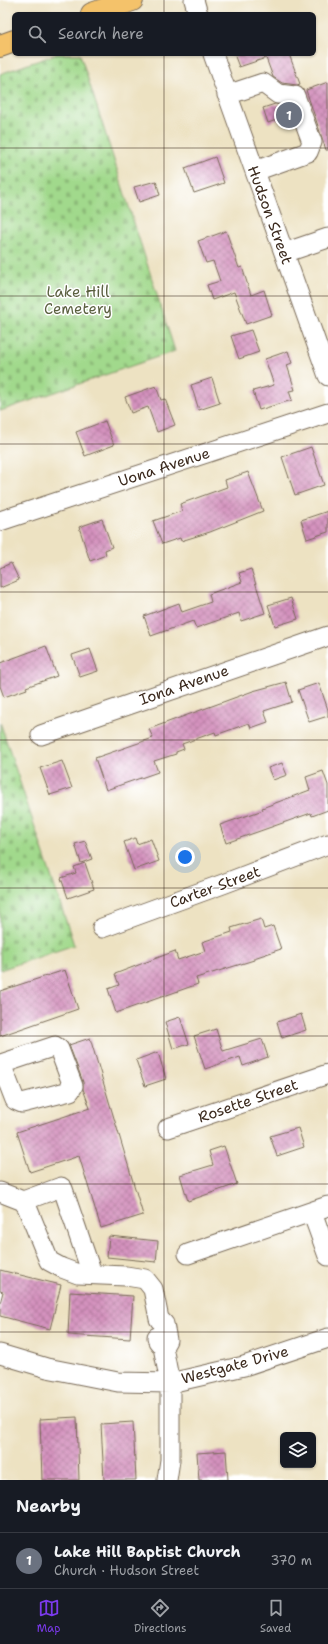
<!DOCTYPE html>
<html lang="en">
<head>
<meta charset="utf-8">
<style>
	body { margin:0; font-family:"Shantell Sans",sans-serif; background:#242831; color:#f1f3f6 }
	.controls { position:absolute; right:12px; bottom:12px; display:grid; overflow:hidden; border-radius:6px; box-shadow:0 1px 3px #0004 }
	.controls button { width:36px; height:36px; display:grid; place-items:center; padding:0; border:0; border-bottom:1px solid #363941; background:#171b24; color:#f1f3f6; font:20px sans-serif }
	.you { position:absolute; left:185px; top:857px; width:14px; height:14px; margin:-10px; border:3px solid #fff; border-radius:50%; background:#1a73e8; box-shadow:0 0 0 6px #1a73e833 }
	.badge { display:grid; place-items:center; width:26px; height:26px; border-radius:50%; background:#7c3aed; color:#fff; font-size:13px; font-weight:700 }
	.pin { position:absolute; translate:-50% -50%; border:2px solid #fff; box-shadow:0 1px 4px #0006 }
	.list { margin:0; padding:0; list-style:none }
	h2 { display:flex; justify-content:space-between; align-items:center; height:52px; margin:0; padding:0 16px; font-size:17px }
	h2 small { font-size:13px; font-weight:400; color:#9ea1a6 }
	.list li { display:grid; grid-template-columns:26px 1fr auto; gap:12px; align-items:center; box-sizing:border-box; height:56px; padding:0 16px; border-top:1px solid #363941 }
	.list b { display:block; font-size:15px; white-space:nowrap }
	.list p { margin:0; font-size:13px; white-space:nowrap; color:#9ea1a6 }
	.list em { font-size:13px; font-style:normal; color:#9ea1a6 }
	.icon { flex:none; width:22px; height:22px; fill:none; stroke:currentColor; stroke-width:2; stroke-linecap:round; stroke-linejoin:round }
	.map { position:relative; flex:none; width:328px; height:1480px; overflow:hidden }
	.search { position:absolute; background:#171b24; box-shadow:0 1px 3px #0004; left:12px; right:12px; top:12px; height:44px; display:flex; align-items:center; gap:10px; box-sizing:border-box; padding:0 14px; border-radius:6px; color:#9ea1a6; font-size:15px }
	.sheet { height:108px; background:#171b24 }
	nav { display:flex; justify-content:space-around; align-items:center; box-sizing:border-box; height:56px; border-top:1px solid #363941; background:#171b24; font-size:11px; color:#9ea1a6 }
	nav a { display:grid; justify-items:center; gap:2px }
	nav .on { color:#7c3aed }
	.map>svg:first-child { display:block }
	.cemetery { fill:url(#cemetery-stones); stroke:#6e8255 }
	.building { fill:url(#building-cross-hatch) }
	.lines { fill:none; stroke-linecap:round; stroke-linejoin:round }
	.minor-casing { stroke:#796a57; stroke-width:21 }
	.major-casing { stroke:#796a57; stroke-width:24 }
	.minor { stroke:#fff; stroke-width:19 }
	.major { stroke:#f4c26a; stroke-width:22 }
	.grid { fill:none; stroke:#3b2a1e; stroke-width:1; stroke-opacity:0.55 }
	.labels { text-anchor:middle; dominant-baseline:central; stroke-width:3; stroke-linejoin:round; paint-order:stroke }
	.street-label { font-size:15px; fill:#3b2a1e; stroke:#fff }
	.park-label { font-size:15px; fill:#5a5f3f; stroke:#fff }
</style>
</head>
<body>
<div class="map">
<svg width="328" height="1480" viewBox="0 0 328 1480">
	<defs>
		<pattern id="cemetery-stones" width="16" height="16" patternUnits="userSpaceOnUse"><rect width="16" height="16" fill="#a1d98c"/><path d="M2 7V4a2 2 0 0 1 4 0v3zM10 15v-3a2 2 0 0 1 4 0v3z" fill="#8cba78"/></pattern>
		<pattern id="building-cross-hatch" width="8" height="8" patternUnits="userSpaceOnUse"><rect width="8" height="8" fill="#d492be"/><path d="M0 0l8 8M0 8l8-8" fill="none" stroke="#ad779a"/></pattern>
	</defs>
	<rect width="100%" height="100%" fill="#fff"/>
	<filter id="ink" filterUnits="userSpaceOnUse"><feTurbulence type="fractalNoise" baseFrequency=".025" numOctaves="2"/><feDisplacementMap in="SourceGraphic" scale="8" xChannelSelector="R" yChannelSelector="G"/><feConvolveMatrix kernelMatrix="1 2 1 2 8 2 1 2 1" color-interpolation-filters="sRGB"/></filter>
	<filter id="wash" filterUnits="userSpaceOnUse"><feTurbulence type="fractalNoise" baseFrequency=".012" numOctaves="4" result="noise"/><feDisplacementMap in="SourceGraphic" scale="16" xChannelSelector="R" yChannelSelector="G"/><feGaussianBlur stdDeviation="0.9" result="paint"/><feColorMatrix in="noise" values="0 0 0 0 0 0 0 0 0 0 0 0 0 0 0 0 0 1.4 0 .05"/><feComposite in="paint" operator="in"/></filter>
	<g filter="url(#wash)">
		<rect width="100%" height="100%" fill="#ede2c2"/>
		<path class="cemetery" d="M57,54H80L175,351L0,411V74Z
			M0,722L74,945L0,970Z"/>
		<g id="blocks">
			<path class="building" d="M234,54H289L300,84L297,85L282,83L273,77L266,58L239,67Z
				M328,82V150H326L306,90Z
				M275,104L287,106L290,115L268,123L263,108Z
				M215,157L224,183L194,193L185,168Z
				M156,181L160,195L139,202L134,187Z
				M226,231L239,268L242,267L251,295L264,290L272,315L246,324L234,292L212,300L207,285L220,281L213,261L206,263L198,241Z
				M251,330L259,352L239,359L231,336Z
				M288,351L292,363L287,365L295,390L289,391L292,400L259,410L253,391L274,385L265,359Z
				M212,378L220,403L199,410L191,385Z
				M156,386L161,400L165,399L175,425L157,432L148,407L131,413L125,397Z
				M105,421L114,445L85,456L76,432Z
				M311,447L324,485L295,495L282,457Z
				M248,472L263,511L210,532L181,541L180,538L162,544L153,521L182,511L180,504L227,487L225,480Z
				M328,511V532L307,539L301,520Z
				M102,519L112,547L105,550L106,555L90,561L79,527Z
				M11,563L19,580L0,588V568Z
				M251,569L265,613L241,621L239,613L196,628L193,621L151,636L144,616L179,603L182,612L211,602L209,594L242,582L239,573Z
				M291,598L298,619L275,626L268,605Z
				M46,646L57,676L26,687L27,689L4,697L0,686V663Z
				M90,649L98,671L80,677L72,655Z
				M286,682L292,702L264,711L268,722L251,728L249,723L216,735L215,732L182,744L184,749L176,752V754L154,761L158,772L106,790L95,758L153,738L149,729L253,691Z
				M319,683L328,710V716L309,722L298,690Z
				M62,761L72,788L50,795L40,768Z
				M282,763L287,775L273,780L268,768Z
				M323,771L328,785V810L312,816L311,813L226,843L220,825L263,810L262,808L310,790L306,777Z
				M135,838L137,844L151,839L159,861L134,870L124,842Z
				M85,841L92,859L81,863L75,844Z
				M85,863L94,889L68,898L61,878L76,873L74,867Z
				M261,919L264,929L273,926L281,949L254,958V960L196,978L198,984L116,1013L108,989L119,985L115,974L175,951L178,960L205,951L202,942L232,932L231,928Z
				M65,970L78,1009L0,1036V991Z
				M301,1014L306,1030L282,1038L277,1022Z
				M180,1017L189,1044L173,1049L165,1022Z
				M216,1029L223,1051L262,1039L268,1057L243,1066L240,1057L205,1069L194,1036Z
				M90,1038L143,1215L101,1228L79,1156L30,1172L17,1132L90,1108L83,1089V1082L69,1045Z
				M158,1052L166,1079L145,1086L136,1060Z
				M298,1128L304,1147L277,1156L270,1136Z
				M224,1146L237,1184L188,1201L180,1175L213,1165L209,1151Z
				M109,1236L158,1241L156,1262L107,1257Z
				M0,1270L61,1285L50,1329L0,1316V1303L3,1292L0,1291Z
				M70,1292L133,1296L130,1339L68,1335Z
				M77,1417L79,1480H42L40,1419Z
				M133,1422L136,1480H104L101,1424Z
				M226,1451L228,1480H199L197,1453Z"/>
		</g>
	</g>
	<g filter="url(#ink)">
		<use href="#blocks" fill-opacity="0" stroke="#796a57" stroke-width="1"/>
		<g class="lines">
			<defs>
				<path id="minor" d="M194,0L198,14
					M213,54L328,376
					M227,95L263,83L278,94L295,96L312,142L308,152L255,171
					M284,253L328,238
					M0,521L328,413
					M41,735L328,636
					M102,928L223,884L328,844
					M0,1064H1L55,1046L59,1049L73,1086L70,1091L22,1103L15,1100L1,1064
					M168,1128L328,1074
					M0,1192L23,1201L27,1207L49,1261L62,1268L78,1274L126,1276L145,1279L153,1289L159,1319L164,1324L167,1340L163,1347
					M23,1201L61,1187L63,1189L92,1274
					M312,1212L328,1256
					M188,1254L328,1206
					M157,1337L158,1341L163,1347L170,1383V1460L167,1480
					M0,1354L47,1368L118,1382L170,1383L244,1366L328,1338"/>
				<path id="major" d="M92,14L132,0
					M0,46L14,41"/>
			</defs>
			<use href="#minor" class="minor-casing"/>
			<use href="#major" class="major-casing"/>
			<use href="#minor" class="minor"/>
			<use href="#major" class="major"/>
		</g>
	</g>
	<path class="grid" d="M164,0V14M164,54V1480M0,148H328M0,296H328M0,444H328M0,592H328M0,740H328M0,888H328M0,1036H328M0,1184H328M0,1332H328"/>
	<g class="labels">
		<g class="street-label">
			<text transform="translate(270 215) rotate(70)">Hudson Street</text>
			<text transform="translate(164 467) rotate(-18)">Uona Avenue</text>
			<text transform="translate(184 685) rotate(-19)">Iona Avenue</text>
			<text transform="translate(215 887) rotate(-20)">Carter Street</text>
			<text transform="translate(248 1101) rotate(-19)">Rosette Street</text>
			<text transform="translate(235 1365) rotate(-15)">Westgate Drive</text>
		</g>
		<g class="park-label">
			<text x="78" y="292">Lake Hill<tspan x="78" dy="17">Cemetery</tspan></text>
		</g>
	</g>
</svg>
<div class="controls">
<button><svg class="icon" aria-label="layers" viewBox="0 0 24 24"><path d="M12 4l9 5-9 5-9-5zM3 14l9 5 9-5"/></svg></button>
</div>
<div class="you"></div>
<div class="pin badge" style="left:289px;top:115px;background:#6b7280">1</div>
<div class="search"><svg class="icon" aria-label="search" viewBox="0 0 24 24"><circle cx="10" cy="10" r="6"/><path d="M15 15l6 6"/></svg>Search here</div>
</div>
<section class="sheet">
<h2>Nearby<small></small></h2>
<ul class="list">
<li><span class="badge" style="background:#6b7280">1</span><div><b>Lake Hill Baptist Church</b><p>Church · Hudson Street</p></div><em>370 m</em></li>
</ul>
</section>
<nav>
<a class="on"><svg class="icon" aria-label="map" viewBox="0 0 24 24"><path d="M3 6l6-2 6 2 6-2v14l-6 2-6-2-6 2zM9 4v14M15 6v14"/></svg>Map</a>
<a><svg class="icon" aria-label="directions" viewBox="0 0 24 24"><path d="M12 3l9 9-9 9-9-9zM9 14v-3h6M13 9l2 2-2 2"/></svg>Directions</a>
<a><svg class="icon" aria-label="saved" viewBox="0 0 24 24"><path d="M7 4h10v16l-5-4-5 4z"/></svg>Saved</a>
</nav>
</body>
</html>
